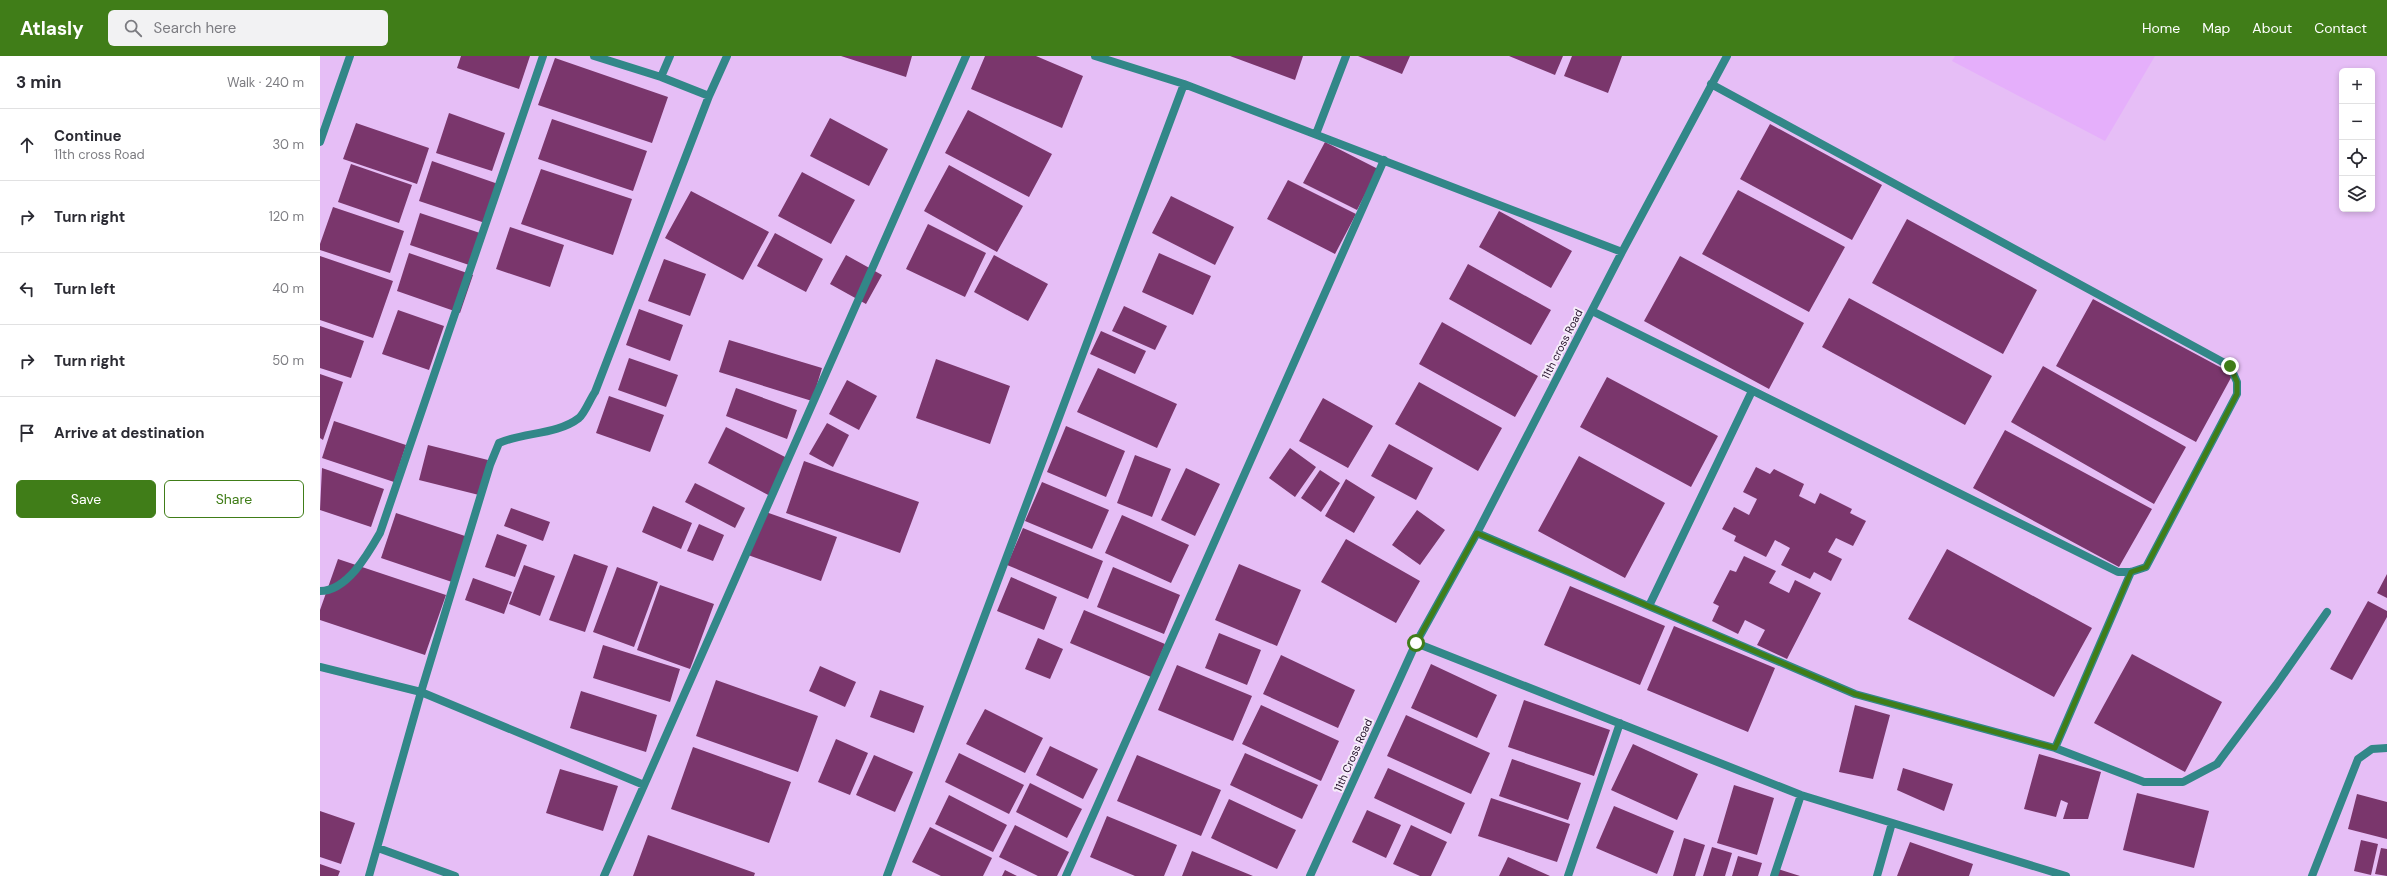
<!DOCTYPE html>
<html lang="en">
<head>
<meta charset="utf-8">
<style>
	body { margin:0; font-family:"DM Sans",sans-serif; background:#f2f2f3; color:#2b2b33 }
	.controls { position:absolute; right:12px; top:12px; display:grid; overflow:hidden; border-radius:6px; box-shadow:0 2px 6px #0003 }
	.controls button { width:36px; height:36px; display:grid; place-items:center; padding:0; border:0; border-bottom:1px solid #e1e1e2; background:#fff; color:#2b2b33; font:20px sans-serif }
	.stop { position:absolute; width:12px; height:12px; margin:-9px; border:3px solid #407d18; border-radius:50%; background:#fff }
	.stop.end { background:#407d18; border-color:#fff; box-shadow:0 1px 4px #0008 }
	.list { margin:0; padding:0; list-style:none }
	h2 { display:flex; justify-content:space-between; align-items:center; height:52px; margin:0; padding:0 16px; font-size:17px }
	h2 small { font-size:13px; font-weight:400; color:#7c7c81 }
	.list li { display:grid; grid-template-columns:26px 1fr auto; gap:12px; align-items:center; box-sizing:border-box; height:72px; padding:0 16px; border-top:1px solid #e1e1e2 }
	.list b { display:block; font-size:15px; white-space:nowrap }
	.list p { margin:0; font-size:13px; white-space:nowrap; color:#7c7c81 }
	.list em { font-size:13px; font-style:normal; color:#7c7c81 }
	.actions { display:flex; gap:8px; padding:12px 16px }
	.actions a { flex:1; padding:9px 0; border:1px solid #407d18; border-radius:6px; text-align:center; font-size:14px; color:#407d18 }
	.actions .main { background:#407d18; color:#fff }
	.icon { flex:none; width:22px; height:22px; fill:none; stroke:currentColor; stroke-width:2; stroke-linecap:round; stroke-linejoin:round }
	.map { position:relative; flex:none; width:2067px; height:820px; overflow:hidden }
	header { display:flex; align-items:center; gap:24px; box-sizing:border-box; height:56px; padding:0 20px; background:#407d18; color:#fff }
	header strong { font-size:19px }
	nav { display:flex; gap:22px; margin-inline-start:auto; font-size:14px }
	.search { width:280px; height:36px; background:#f2f2f3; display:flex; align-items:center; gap:10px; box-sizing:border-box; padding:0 14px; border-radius:6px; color:#7c7c81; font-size:15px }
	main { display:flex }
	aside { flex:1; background:#fff }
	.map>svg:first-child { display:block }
	.built { fill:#e5affb }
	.building { fill:#7a366c }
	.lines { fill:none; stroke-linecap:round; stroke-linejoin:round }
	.minor { stroke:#328788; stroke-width:8 }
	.route { stroke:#407d18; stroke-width:5 }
	.labels { text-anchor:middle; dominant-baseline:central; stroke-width:4; stroke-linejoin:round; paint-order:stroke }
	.street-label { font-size:11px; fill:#210e28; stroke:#f6ecfa }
</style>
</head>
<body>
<header>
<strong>Atlasly</strong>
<div class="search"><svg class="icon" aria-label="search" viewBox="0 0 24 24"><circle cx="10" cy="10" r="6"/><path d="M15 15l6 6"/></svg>Search here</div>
<nav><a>Home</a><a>Map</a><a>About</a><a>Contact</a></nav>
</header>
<main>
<aside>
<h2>3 min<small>Walk · 240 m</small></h2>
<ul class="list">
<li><svg class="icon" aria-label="ahead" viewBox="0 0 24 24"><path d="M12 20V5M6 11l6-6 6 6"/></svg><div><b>Continue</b><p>11th cross Road</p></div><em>30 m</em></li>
<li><svg class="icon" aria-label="right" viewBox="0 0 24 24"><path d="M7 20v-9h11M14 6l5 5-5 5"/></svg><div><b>Turn right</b></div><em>120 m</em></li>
<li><svg class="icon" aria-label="left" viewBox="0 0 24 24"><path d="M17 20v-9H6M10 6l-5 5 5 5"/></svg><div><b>Turn left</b></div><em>40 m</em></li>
<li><svg class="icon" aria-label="right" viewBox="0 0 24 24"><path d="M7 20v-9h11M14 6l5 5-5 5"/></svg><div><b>Turn right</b></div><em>50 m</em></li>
<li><svg class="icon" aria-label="arrive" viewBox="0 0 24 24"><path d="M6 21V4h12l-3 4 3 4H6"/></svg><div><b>Arrive at destination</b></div></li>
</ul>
<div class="actions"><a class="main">Save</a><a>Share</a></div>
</aside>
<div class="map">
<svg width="2067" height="820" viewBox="0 0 2067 820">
	<rect width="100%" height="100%" fill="#e6bef6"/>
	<path class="built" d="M1635,0H1835L1785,85L1632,5Z"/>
	<path class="building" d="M141,0H210L199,33L137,12Z
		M521,0H592L586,21Z
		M665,0H716L763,20L742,72L651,33Z
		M910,0H983L975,24Z
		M1038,0H1090L1082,18Z
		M1189,0H1243L1235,19Z
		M1252,0H1302L1288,37L1244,20Z
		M235,2L348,41L332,87L218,49Z
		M648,54L732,98L709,141L625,97Z
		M129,57L185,77L172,115L116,97Z
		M510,62L568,93L549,130L490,100Z
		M232,63L327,95L313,135L218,103Z
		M36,67L109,92L97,128L23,103Z
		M1450,68L1562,129L1532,184L1420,123Z
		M1005,86L1058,113L1037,154L983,127Z
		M112,105L181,129L168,168L99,145Z
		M31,108L92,129L79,167L18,146Z
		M629,109L703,150L677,196L604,155Z
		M221,113L312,143L293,199L201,168Z
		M482,116L535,144L511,188L458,160Z
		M968,124L1036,158L1015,198L947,163Z
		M1418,134L1525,191L1489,256L1382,198Z
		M371,135L449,176L423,224L345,182Z
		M851,140L914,171L895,209L832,177Z
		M13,151L84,175L70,217L0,194V188Z
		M1179,155L1252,195L1231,232L1159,191Z
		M100,157L163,178L152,210L90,189Z
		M1587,163L1717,234L1683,298L1552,227Z
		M608,168L666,197L645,241L586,213Z
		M190,171L244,189L230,231L176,213Z
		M455,177L503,203L486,236L437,210Z
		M89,197L153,219L140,257L77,235Z
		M839,197L891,220L873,259L822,236Z
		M526,199L562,219L546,248L510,228Z
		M674,199L728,228L708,265L654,236Z
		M0,200L73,225L53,282L0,264Z
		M1360,200L1484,267L1449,333L1324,265Z
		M344,203L386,218L370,260L328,245Z
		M1148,208L1231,254L1211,289L1129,243Z
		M1529,242L1672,320L1645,369L1502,291Z
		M1773,243L1913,318L1876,386L1736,310Z
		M804,250L847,270L835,294L792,275Z
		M319,253L363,269L350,305L306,289Z
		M78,254L124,270L109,314L62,298Z
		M1122,266L1218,320L1195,361L1099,308Z
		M0,270L44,285L31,322L0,312Z
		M781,275L826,295L815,318L770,298Z
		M409,284L502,312L492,345L399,316Z
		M309,302L358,319L346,351L298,334Z
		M616,303L690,330L670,388L596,362Z
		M1723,310L1866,391L1834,448L1691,366Z
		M778,312L857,348L837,392L757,356Z
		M0,318L23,326L3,384L0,382Z
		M1287,321L1398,380L1371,431L1260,371Z
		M527,324L557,340L539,374L509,358Z
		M1099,326L1182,372L1158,415L1075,368Z
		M416,332L477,354L467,383L406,360Z
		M289,340L344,359L330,396L276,377Z
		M1003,342L1053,370L1028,412L979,385Z
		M14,365L86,389L74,426L2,402Z
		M507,367L529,379L513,411L489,398Z
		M746,370L805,395L786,441L727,416Z
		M406,371L471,404L452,441L388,407Z
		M1685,374L1832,453L1799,511L1653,432Z
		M1069,388L1113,412L1096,444L1051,420Z
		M108,389L168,404L159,439L99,424Z
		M970,392L996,411L975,441L949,422Z
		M815,399L851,413L832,461L797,447Z
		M1259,400L1345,447L1305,522L1218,475Z
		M484,405L599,446L580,497L466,457Z
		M1436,411L1450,418L1454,413L1484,428L1479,440L1495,448L1500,437L1532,453L1530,457L1546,465L1533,490L1516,482L1508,496L1522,503L1511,525L1494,516L1490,523L1461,509L1470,492L1455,484L1446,501L1414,485L1416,480L1402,473L1414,451L1429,459L1437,443L1423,436Z
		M2,412L64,433L51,471L0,454Z
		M866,412L900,428L875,480L841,464Z
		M1000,414L1020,427L1001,456L981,442Z
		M1026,423L1055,441L1034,477L1005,460Z
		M722,426L789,454L772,493L705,465Z
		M375,427L425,452L415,472L365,446Z
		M333,450L372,467L361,493L322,476Z
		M191,452L230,466L223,485L184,470Z
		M1097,454L1125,474L1100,509L1072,489Z
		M443,455L517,481L501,525L428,499Z
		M76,457L148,481L132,526L61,502Z
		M802,459L869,489L851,527L785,497Z
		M379,468L404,479L393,505L367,495Z
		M703,472L783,505L768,543L687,509Z
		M177,478L207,489L195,521L165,511Z
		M1026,483L1100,525L1076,567L1001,526Z
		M1627,493L1772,572L1734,641L1588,563Z
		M254,498L288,510L265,576L229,564Z
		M1424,500L1456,515L1449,527L1469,537L1475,524L1501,537L1467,603L1437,589L1445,574L1425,564L1418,578L1392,565L1399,550L1393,547L1410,514L1416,516Z
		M18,503L126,539L105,599L0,564V554Z
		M919,508L981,534L957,590L895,564Z
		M204,509L235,520L220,560L189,548Z
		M297,511L338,526L314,591L273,576Z
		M793,511L860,539L844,578L777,551Z
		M2067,518V542L2057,537Z
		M691,521L737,541L724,574L677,555Z
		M153,522L192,536L184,558L145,544Z
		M340,529L394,548L370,613L317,594Z
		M1250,530L1345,570L1320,629L1224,589Z
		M2048,545L2067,555V561L2032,624L2010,613Z
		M764,554L845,588L831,621L750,587Z
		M1354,570L1455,612L1428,676L1327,634Z
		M899,577L941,594L927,629L885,612Z
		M718,582L743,593L730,623L705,613Z
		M283,589L360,613L350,646L273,622Z
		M1812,598L1902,646L1865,716L1774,667Z
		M961,599L1035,634L1018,672L943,638Z
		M1111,608L1177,639L1157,682L1091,652Z
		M857,609L932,640L913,685L838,654Z
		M500,610L536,626L525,651L489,635Z
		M396,624L498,660L478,716L376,680Z
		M560,634L604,650L594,677L550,661Z
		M261,635L337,659L326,696L250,672Z
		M1204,644L1290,674L1274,720L1188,691Z
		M941,649L1019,685L1001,725L922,688Z
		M1535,649L1570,659L1553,723L1519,716Z
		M665,653L723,682L705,717L646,688Z
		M1086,659L1170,697L1151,738L1067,700Z
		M516,683L548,697L530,739L498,726Z
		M1313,688L1378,718L1357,764L1291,734Z
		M730,690L778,713L763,743L716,719Z
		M373,691L471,726L449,787L351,753Z
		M639,697L704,729L689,758L625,726Z
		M925,697L998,729L982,763L910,729Z
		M1719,698L1781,716L1768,763H1743L1748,747L1741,744L1736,761L1704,753Z
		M554,699L593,716L575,756L536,739Z
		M817,699L901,734L881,780L797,745Z
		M1192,703L1261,727L1248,764L1179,740Z
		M1068,712L1145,747L1131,778L1054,742Z
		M1583,712L1633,728L1624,755L1577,734Z
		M240,713L298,730L283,775L226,757Z
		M710,727L762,753L747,782L696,756Z
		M1414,729L1454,742L1437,799L1397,787Z
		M1817,737L1889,755L1874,812L1803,794Z
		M2037,738L2067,746V783L2028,773Z
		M629,739L687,769L673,796L615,768Z
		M1171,742L1250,768L1237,806L1158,780Z
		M909,743L976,774L957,813L891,782Z
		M1294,750L1354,775L1337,818L1276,792Z
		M1047,754L1081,769L1066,802L1032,786Z
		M0,755L35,767L21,808L0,801Z
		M787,760L857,789L844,820H815L770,801Z
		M695,769L749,796L737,820H718L679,801Z
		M1091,769L1127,786L1111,820H1100L1073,808Z
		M610,771L672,802L663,820H621L592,806Z
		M328,779L435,817L434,820H313Z
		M1364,782L1385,789L1375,820H1353Z
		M2041,784L2058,788L2051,819L2034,815Z
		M1590,786L1653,808L1649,820H1577Z
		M1392,791L1412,797L1405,820H1383Z
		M2061,792L2067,793V820L2055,818Z
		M872,795L933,820H862Z
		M1418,800L1442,807L1438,820H1412Z
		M1188,801L1230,820H1179Z
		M0,808L20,815L18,820H0Z
		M1458,813L1480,820H1456Z
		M685,814L697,820H682Z"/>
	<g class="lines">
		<path class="minor" d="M274,0L341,21L389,40
			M775,0L864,28L1302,196
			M341,21L350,0
			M996,78L1026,0
			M0,86L30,0
			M1272,255L1798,516H1811L1826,511L1917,338V326L1910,310L1391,28
			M1157,477L1535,638L1735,692L1824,726H1863L1897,708L1956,629L2007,556
			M0,535C27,535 48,498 60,477L223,0
			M1329,550L1432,335
			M1096,587L1481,739L1746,820
			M0,611L101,636L324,729
			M1735,692L1811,516
			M58,792L135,820
			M49,820L101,636L170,409L179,387C203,376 237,379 259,362C265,357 270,343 275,336L389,40L407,0
			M284,820L646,0
			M567,820L864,28
			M746,820L1064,104
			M990,820L1096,587L1157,477L1302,196L1407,0
			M1248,820L1300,667
			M1454,820L1481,739
			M1557,820L1572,767
			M1992,820L2038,703L2052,693L2067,692"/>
	</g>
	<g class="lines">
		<path class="route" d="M1096,587L1157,477L1535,638L1735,692L1811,516L1826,511L1917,338V326L1910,310"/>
	</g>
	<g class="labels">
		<g class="street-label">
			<text transform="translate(1242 288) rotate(-63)">11th cross Road</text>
			<text transform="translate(1033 699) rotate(-66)">11th Cross Road</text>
		</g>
	</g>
</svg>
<div class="controls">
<button>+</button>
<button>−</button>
<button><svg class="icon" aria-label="locate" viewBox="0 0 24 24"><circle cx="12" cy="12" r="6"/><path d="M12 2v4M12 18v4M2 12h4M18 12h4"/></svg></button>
<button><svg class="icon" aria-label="layers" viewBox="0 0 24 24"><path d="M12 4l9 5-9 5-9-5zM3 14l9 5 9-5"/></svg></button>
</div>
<div class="stop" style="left:1096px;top:587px"></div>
<div class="stop end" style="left:1910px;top:310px"></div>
</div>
</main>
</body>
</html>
